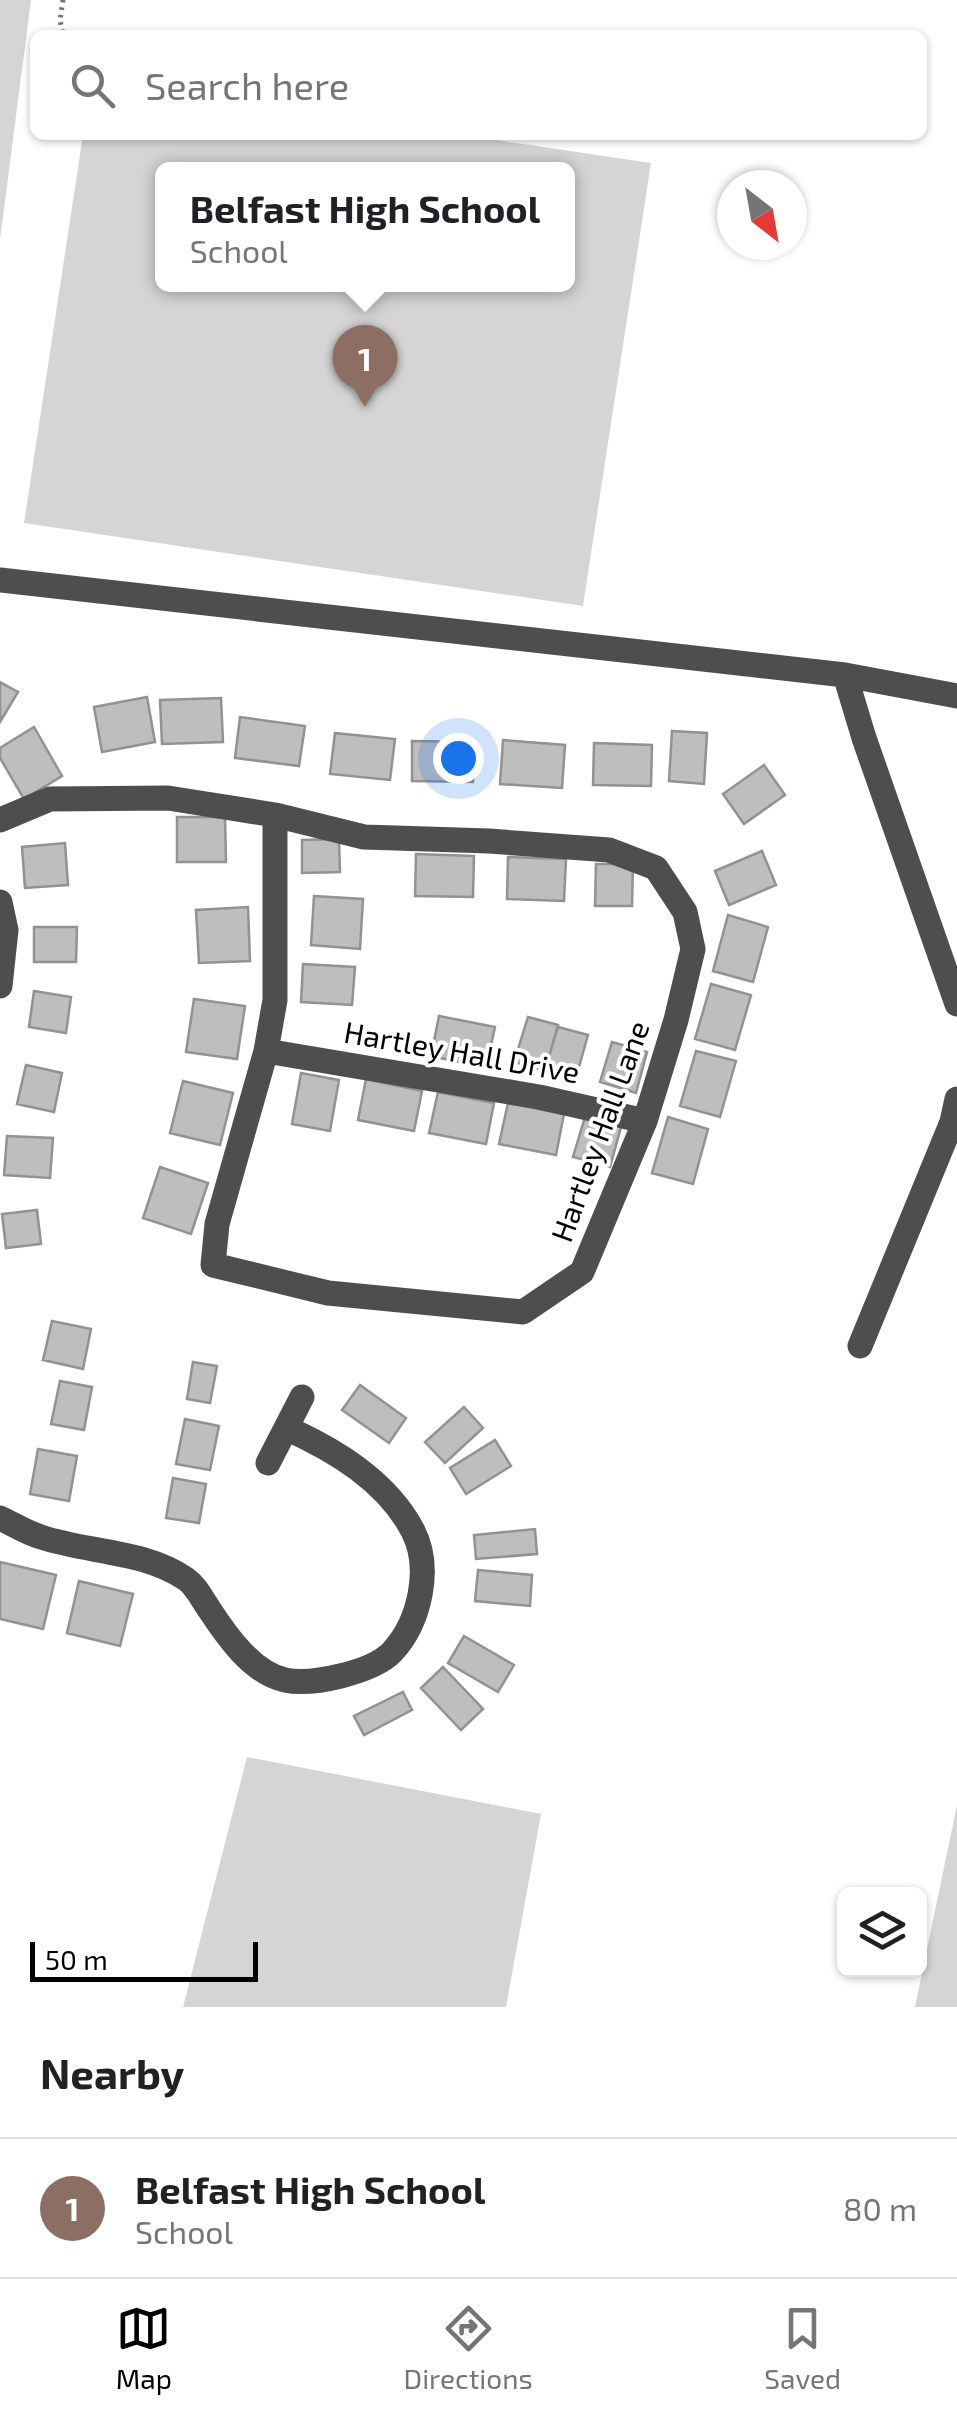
<!DOCTYPE html>
<html lang="en">
<head>
<meta charset="utf-8">
<style>
	body { margin:0; font-family:"Exo 2",sans-serif; background:#f2f2f2; color:#202124 }
	.controls { position:absolute; right:30px; bottom:30px; display:grid; overflow:hidden; border-radius:15px; box-shadow:0 2px 8px #0004 }
	.controls button { width:90px; height:90px; display:grid; place-items:center; padding:0; border:0; border-bottom:2px solid #e0e0e0; background:#fff; color:#202124; font:50px sans-serif }
	.compass { position:absolute; left:717px; top:170px; width:90px; height:90px; border-radius:50%; background:#fff; box-shadow:0 2px 8px #0004; rotate:149deg }
	.scale { position:absolute; left:30px; bottom:25px; width:228px; box-sizing:border-box; padding-left:10px; border:5px solid #000; border-top:0; font-size:28px; line-height:35px; white-space:nowrap; color:#000; -webkit-text-stroke:8px #fff; paint-order:stroke }
	.you { position:absolute; left:458px; top:758px; width:35px; height:35px; margin:-25px; border:8px solid #fff; border-radius:50%; background:#1a73e8; box-shadow:0 0 0 15px #1a73e833 }
	.badge { display:grid; place-items:center; width:65px; height:65px; border-radius:50%; background:#000; color:#fff; font-size:32px; font-weight:700 }
	.pin { position:absolute; translate:-50% -82px; filter:drop-shadow(0 2px 5px #0008) }
	.pin::after { content:''; position:absolute; top:52px; width:35px; height:30px; background:inherit; clip-path:polygon(0 0,100% 0,50% 100%) }
	.popup { position:absolute; left:155px; top:162px; width:420px; height:130px; box-sizing:border-box; display:grid; place-content:center; border-radius:15px; background:#fff; filter:drop-shadow(0 2px 8px #0005); font-size:32px; white-space:nowrap; color:#757577 }
	.popup b { font-size:38px; color:#202124 }
	.popup::after { content:''; position:absolute; left:50%; top:100%; margin-left:-20px; border:20px solid transparent; border-top-color:#fff }
	.list { margin:0; padding:0; list-style:none }
	h2 { display:flex; justify-content:space-between; align-items:center; height:130px; margin:0; padding:0 40px; font-size:42px }
	h2 small { font-size:32px; font-weight:400; color:#757577 }
	.list li { display:grid; grid-template-columns:65px 1fr auto; gap:30px; align-items:center; box-sizing:border-box; height:140px; padding:0 40px; border-top:2px solid #e0e0e0 }
	.list b { display:block; font-size:38px; white-space:nowrap }
	.list p { margin:0; font-size:32px; white-space:nowrap; color:#757577 }
	.list em { font-size:32px; font-style:normal; color:#757577 }
	.icon { flex:none; width:55px; height:55px; fill:none; stroke:currentColor; stroke-width:2; stroke-linecap:round; stroke-linejoin:round }
	.map { position:relative; flex:none; width:957px; height:2007px; overflow:hidden }
	.search { position:absolute; background:#fff; box-shadow:0 2px 8px #0004; left:30px; right:30px; top:30px; height:110px; display:flex; align-items:center; gap:25px; box-sizing:border-box; padding:0 35px; border-radius:15px; color:#757577; font-size:38px }
	.sheet { height:270px; background:#fff }
	nav { display:flex; justify-content:space-around; align-items:center; box-sizing:border-box; height:140px; border-top:2px solid #e0e0e0; background:#fff; font-size:28px; color:#757577 }
	nav a { display:grid; justify-items:center; gap:5px }
	nav .on { color:#000 }
	.map>svg:first-child { display:block }
	.green { fill:#d5d5d5; fill-rule:evenodd }
	.building { fill:#bebebe; stroke:#929292; stroke-width:2.5 }
	.lines { fill:none; stroke-linecap:round; stroke-linejoin:round }
	.path { stroke:#707070; stroke-width:5; stroke-dasharray:2.5 5; stroke-linecap:butt }
	.minor { stroke:#4e4e4e; stroke-width:25 }
	.labels { text-anchor:middle; dominant-baseline:central; stroke-width:8; stroke-linejoin:round; paint-order:stroke }
	.street-label { font-size:30px; fill:#000; stroke:#fff }
</style>
</head>
<body>
<div class="map">
<svg width="957" height="2007" viewBox="0 0 957 2007">
	<rect width="100%" height="100%" fill="#fff"/>
	<path class="green" d="M0,0H31L0,240Z
		M83,135H463L651,163L583,606L24,523ZM162,170H568V284H162Z
		M247,1757L541,1814L506,2007H183Z
		M957,1805V2007H915Z"/>
	<path class="building" d="M0,682L18,692L0,722Z
		M147,697L155,742L102,752L94,707Z
		M221,698L223,742L162,744L160,700Z
		M240,717L305,726L299,766L235,758Z
		M34,727L62,776L24,799L0,758V748Z
		M672,731L707,733L704,784L669,781Z
		M335,733L395,739L390,780L330,774Z
		M503,740L565,745L562,788L500,784Z
		M412,741L474,742L473,782L412,781Z
		M594,743L652,745L651,786L593,785Z
		M764,765L785,795L744,824L723,794Z
		M177,817H225L226,862H177Z
		M339,839L340,872L302,873V840Z
		M65,843L68,885L25,888L22,847Z
		M762,851L776,885L729,905L715,871Z
		M416,854L474,856L473,897L415,896Z
		M508,857L566,859L564,901L507,899Z
		M596,864H633L632,906H595Z
		M314,896L363,899L360,949L311,945Z
		M248,907L250,961L199,963L196,910Z
		M728,915L768,927L753,982L713,971Z
		M34,927H77L76,962H34Z
		M303,964L355,967L352,1005L301,1002Z
		M711,984L751,995L735,1050L695,1039Z
		M34,991L71,997L66,1033L29,1027Z
		M194,999L245,1006L237,1059L186,1052Z
		M439,1016L495,1027L486,1068L431,1056Z
		M528,1017L558,1025L545,1071L514,1062Z
		M558,1027L588,1035L575,1081L544,1072Z
		M612,1042L647,1052L636,1093L600,1082Z
		M696,1051L736,1061L720,1117L680,1106Z
		M26,1065L62,1073L54,1112L17,1104Z
		M301,1073L339,1080L330,1131L292,1124Z
		M366,1079L422,1091L414,1131L358,1120Z
		M183,1081L233,1093L220,1145L170,1133Z
		M438,1092L494,1103L486,1144L429,1133Z
		M508,1103L564,1114L556,1155L499,1144Z
		M585,1117L621,1127L610,1167L573,1157Z
		M668,1117L708,1129L693,1184L652,1173Z
		M7,1136L53,1138L50,1178L4,1175Z
		M160,1167L208,1183L191,1234L143,1218Z
		M37,1210L41,1244L6,1248L2,1214Z
		M52,1321L91,1329L83,1369L43,1360Z
		M193,1362L217,1366L210,1403L187,1399Z
		M60,1381L92,1387L84,1430L51,1424Z
		M360,1385L406,1418L389,1443L342,1410Z
		M464,1407L483,1428L445,1463L425,1442Z
		M185,1419L219,1426L210,1470L176,1464Z
		M495,1440L511,1466L466,1494L450,1468Z
		M38,1449L77,1456L69,1501L30,1494Z
		M173,1478L206,1484L199,1523L166,1518Z
		M535,1529L537,1554L476,1559L474,1535Z
		M0,1562L56,1575L43,1629L0,1619Z
		M478,1570L532,1575L530,1606L475,1601Z
		M79,1581L133,1594L120,1646L67,1633Z
		M464,1636L514,1665L498,1692L448,1663Z
		M443,1667L483,1709L461,1730L421,1688Z
		M403,1692L412,1710L364,1735L354,1716Z"/>
	<g class="lines">
		<path class="path" d="M63,0L60,20L63,35"/>
		<path class="minor" d="M0,580L845,675L957,696
			M845,675L864,738L957,1004
			M0,820L50,799L168,798L275,815L364,837L489,841L609,850L656,868L685,912L693,949L676,1020L645,1121L582,1272L523,1312L328,1293L213,1265L217,1224L266,1051L275,1000V815
			M0,902L6,930L0,986
			M266,1051L539,1097L645,1121
			M860,1346L952,1122L957,1099
			M268,1463L302,1397
			M0,1518C13,1524 27,1533 41,1537C89,1553 143,1550 186,1579C196,1586 202,1599 209,1609C226,1635 252,1673 285,1680C312,1686 373,1672 392,1652C420,1622 432,1568 413,1531C387,1481 335,1450 286,1428"/>
	</g>
	<g class="labels">
		<g class="street-label">
			<text transform="translate(462 1051) rotate(10)">Hartley Hall Drive</text>
			<text transform="translate(599 1131) rotate(-70)">Hartley Hall Lane</text>
		</g>
	</g>
</svg>
<div class="controls">
<button><svg class="icon" aria-label="layers" viewBox="0 0 24 24"><path d="M12 4l9 5-9 5-9-5zM3 14l9 5 9-5"/></svg></button>
</div>
<svg class="compass" viewBox="-18 -18 36 36"><path d="M0-13l5 13h-10z" fill="#e53935"/><path d="M0 13l5-13h-10z" fill="#757577"/></svg>
<div class="scale">50 m</div>
<div class="you"></div>
<div class="pin badge" style="left:365px;top:407px;background:#8d6e63">1</div>
<div class="popup"><b>Belfast High School</b>School</div>
<div class="search"><svg class="icon" aria-label="search" viewBox="0 0 24 24"><circle cx="10" cy="10" r="6"/><path d="M15 15l6 6"/></svg>Search here</div>
</div>
<section class="sheet">
<h2>Nearby<small></small></h2>
<ul class="list">
<li><span class="badge" style="background:#8d6e63">1</span><div><b>Belfast High School</b><p>School</p></div><em>80 m</em></li>
</ul>
</section>
<nav>
<a class="on"><svg class="icon" aria-label="map" viewBox="0 0 24 24"><path d="M3 6l6-2 6 2 6-2v14l-6 2-6-2-6 2zM9 4v14M15 6v14"/></svg>Map</a>
<a><svg class="icon" aria-label="directions" viewBox="0 0 24 24"><path d="M12 3l9 9-9 9-9-9zM9 14v-3h6M13 9l2 2-2 2"/></svg>Directions</a>
<a><svg class="icon" aria-label="saved" viewBox="0 0 24 24"><path d="M7 4h10v16l-5-4-5 4z"/></svg>Saved</a>
</nav>
</body>
</html>
